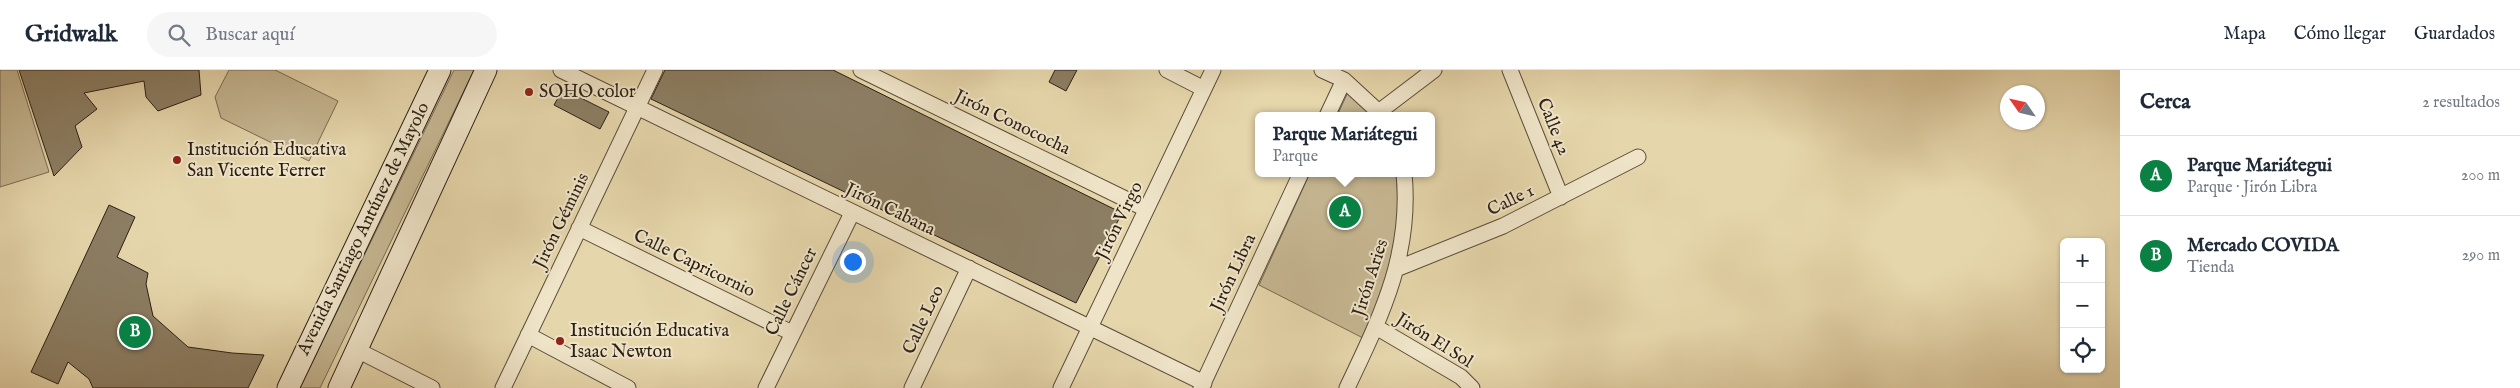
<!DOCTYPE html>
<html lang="es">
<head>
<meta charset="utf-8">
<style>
	body { margin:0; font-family:"IM FELL English",serif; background:#f6f6f7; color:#1f2937 }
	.controls { position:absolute; right:15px; bottom:15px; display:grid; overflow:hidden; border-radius:8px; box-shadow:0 1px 4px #0004 }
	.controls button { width:45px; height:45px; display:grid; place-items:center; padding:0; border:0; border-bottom:1px solid #e0e1e3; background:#fff; color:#1f2937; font:25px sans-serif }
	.compass { position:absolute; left:2000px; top:15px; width:45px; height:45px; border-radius:50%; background:#fff; box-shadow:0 1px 4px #0004; rotate:304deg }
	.you { position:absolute; left:852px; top:191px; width:18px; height:18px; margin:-12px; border:4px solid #fff; border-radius:50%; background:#1a73e8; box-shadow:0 0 0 8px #1a73e833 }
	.badge { display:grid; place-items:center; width:32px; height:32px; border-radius:50%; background:#0b8043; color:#fff; font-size:16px; font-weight:700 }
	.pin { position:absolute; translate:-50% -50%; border:2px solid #fff; box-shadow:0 1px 5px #0006 }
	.popup { position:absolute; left:1255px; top:42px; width:180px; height:65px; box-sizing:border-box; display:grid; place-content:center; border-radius:8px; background:#fff; filter:drop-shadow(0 1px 4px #0005); font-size:16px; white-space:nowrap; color:#747a83 }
	.popup b { font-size:19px; color:#1f2937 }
	.popup::after { content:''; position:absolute; left:50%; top:100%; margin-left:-10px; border:10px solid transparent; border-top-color:#fff }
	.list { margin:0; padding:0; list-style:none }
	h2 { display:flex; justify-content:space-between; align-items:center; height:65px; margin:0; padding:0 20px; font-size:21px }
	h2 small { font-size:16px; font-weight:400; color:#747a83 }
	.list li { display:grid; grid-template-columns:32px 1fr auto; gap:15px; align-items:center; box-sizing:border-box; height:80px; padding:0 20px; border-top:1px solid #e0e1e3 }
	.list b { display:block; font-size:19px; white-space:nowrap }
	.list p { margin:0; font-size:16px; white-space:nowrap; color:#747a83 }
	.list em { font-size:16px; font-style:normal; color:#747a83 }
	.icon { flex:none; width:28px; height:28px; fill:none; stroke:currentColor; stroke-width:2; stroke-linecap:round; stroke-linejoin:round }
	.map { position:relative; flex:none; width:2120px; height:318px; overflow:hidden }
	header { display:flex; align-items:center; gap:30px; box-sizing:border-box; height:70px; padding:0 25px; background:#fff; border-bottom:1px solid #e0e1e3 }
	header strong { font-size:24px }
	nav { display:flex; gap:28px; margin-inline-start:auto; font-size:18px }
	.search { width:350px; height:45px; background:#f6f6f7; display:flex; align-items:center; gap:12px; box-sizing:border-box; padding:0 18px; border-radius:28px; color:#747a83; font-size:19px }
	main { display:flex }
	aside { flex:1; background:#fff }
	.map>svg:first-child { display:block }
	.green { fill:#c6b792; stroke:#786b54 }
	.building { fill:#8c7e63; stroke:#2b1f15 }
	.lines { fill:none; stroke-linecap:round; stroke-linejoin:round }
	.street-casing { stroke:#5a4d3a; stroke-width:17 }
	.secondary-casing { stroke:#2b1f15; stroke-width:23 }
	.street { stroke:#efe4c8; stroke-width:15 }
	.secondary { stroke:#efe4c8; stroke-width:21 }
	.poi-dot { fill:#8f2418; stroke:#efe4c8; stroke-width:2 }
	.labels { text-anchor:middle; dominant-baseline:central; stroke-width:4; stroke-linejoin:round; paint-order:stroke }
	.poi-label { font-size:18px; fill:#2b1f15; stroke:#efe4c8; text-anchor:start }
	.street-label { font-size:18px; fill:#2b1f15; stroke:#efe4c8 }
</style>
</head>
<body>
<header>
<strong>Gridwalk</strong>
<div class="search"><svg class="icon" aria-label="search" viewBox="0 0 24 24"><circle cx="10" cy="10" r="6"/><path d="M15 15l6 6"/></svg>Buscar aquí</div>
<nav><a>Mapa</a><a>Cómo llegar</a><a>Guardados</a></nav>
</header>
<main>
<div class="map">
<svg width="2120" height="318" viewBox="0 0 2120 318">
	<rect width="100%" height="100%" fill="#e6d6ab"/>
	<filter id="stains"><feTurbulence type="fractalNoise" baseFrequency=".004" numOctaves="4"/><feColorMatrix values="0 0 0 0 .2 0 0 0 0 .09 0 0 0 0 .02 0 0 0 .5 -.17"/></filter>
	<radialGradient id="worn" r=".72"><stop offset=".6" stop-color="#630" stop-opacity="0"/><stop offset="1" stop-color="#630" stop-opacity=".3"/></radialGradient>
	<path class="green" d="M0,0H17L49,102L0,117Z
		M229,0H275L338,31L309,91L221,48L215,27Z
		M454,0H474L320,318H300Z
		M1348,22L1373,46H1337Z
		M1310,103H1396C1398,128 1400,153 1396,177C1391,208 1375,240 1363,268L1259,215Z"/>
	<path class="building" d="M19,0H199L201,25L158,41L146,27L144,11L84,23L97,39L75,56L82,77L54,106Z
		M665,0H833L1122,143L1076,233L651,29Z
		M1055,0H1077L1066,21L1049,12Z
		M563,19L609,42L600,59L554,35Z
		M109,135L135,147L117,187L148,203L146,214L153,246L188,277L232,283L264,285L248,318H93L89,309L68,292L58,314L31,302Z"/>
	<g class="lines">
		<defs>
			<path id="street" d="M561,0L1204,313
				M861,0L1146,139
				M1167,0L1204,19
				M1322,0L1344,10L1383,46
				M1510,0L1561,127
				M1380,41L1434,0
				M1327,46L1344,10
				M579,158L792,263
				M1396,199L1503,156L1638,87
				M1376,257L1461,307L1472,318
				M528,265L628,318
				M357,280L432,318
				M503,318L655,0
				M766,318L852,143
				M912,318L969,198
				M1061,318L1213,0
				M1201,318L1301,103
				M1347,318C1381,246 1412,185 1404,103"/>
			<path id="secondary" d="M288,318L440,0
				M339,318L486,0"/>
		</defs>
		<use href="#street" class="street-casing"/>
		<use href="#secondary" class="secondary-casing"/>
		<use href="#street" class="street"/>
		<use href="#secondary" class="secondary"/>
	</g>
	<g class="poi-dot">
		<circle cx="529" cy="22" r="5"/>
		<circle cx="177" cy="90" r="5"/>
		<circle cx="560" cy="271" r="5"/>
	</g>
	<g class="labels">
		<g class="poi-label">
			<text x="539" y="22">SOHO color</text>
			<text x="187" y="80">Institución Educativa<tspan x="187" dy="21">San Vicente Ferrer</tspan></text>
			<text x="570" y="261">Institución Educativa<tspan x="570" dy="21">Isaac Newton</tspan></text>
		</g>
		<g class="street-label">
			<text transform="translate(1012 53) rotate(26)">Jirón Conococha</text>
			<text transform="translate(1553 57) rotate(68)">Calle 42</text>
			<text transform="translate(1511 131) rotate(-26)">Calle 1</text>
			<text transform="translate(890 140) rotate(26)">Jirón Cabana</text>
			<text transform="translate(562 151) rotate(-64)">Jirón Géminis</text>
			<text transform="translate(1120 151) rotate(-64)">Jirón Virgo</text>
			<text transform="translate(364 159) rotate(-64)">Avenida Santiago Antúnez de Mayolo</text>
			<text transform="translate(694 194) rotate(26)">Calle Capricornio</text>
			<text transform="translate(1234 203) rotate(-65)">Jirón Libra</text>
			<text transform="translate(1371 208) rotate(-72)">Jirón Aries</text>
			<text transform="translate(792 222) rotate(-64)">Calle Cáncer</text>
			<text transform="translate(924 250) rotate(-65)">Calle Leo</text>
			<text transform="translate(1434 271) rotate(32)">Jirón El Sol</text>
		</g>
	</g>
	<rect width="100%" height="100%" filter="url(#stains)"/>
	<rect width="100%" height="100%" fill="url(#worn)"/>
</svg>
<div class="controls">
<button>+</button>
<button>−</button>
<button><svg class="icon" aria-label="locate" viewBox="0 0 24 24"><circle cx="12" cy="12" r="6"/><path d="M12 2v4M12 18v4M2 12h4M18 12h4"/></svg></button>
</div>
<svg class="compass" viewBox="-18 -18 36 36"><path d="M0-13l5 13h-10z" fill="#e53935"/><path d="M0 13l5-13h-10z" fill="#747a83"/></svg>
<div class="you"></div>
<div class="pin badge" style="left:1345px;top:142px">A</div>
<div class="popup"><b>Parque Mariátegui</b>Parque</div>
<div class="pin badge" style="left:135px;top:262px">B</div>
</div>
<aside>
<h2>Cerca<small>2 resultados</small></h2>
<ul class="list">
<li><span class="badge">A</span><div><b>Parque Mariátegui</b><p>Parque · Jirón Libra</p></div><em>200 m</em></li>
<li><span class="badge">B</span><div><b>Mercado COVIDA</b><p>Tienda</p></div><em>290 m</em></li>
</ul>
</aside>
</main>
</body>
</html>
